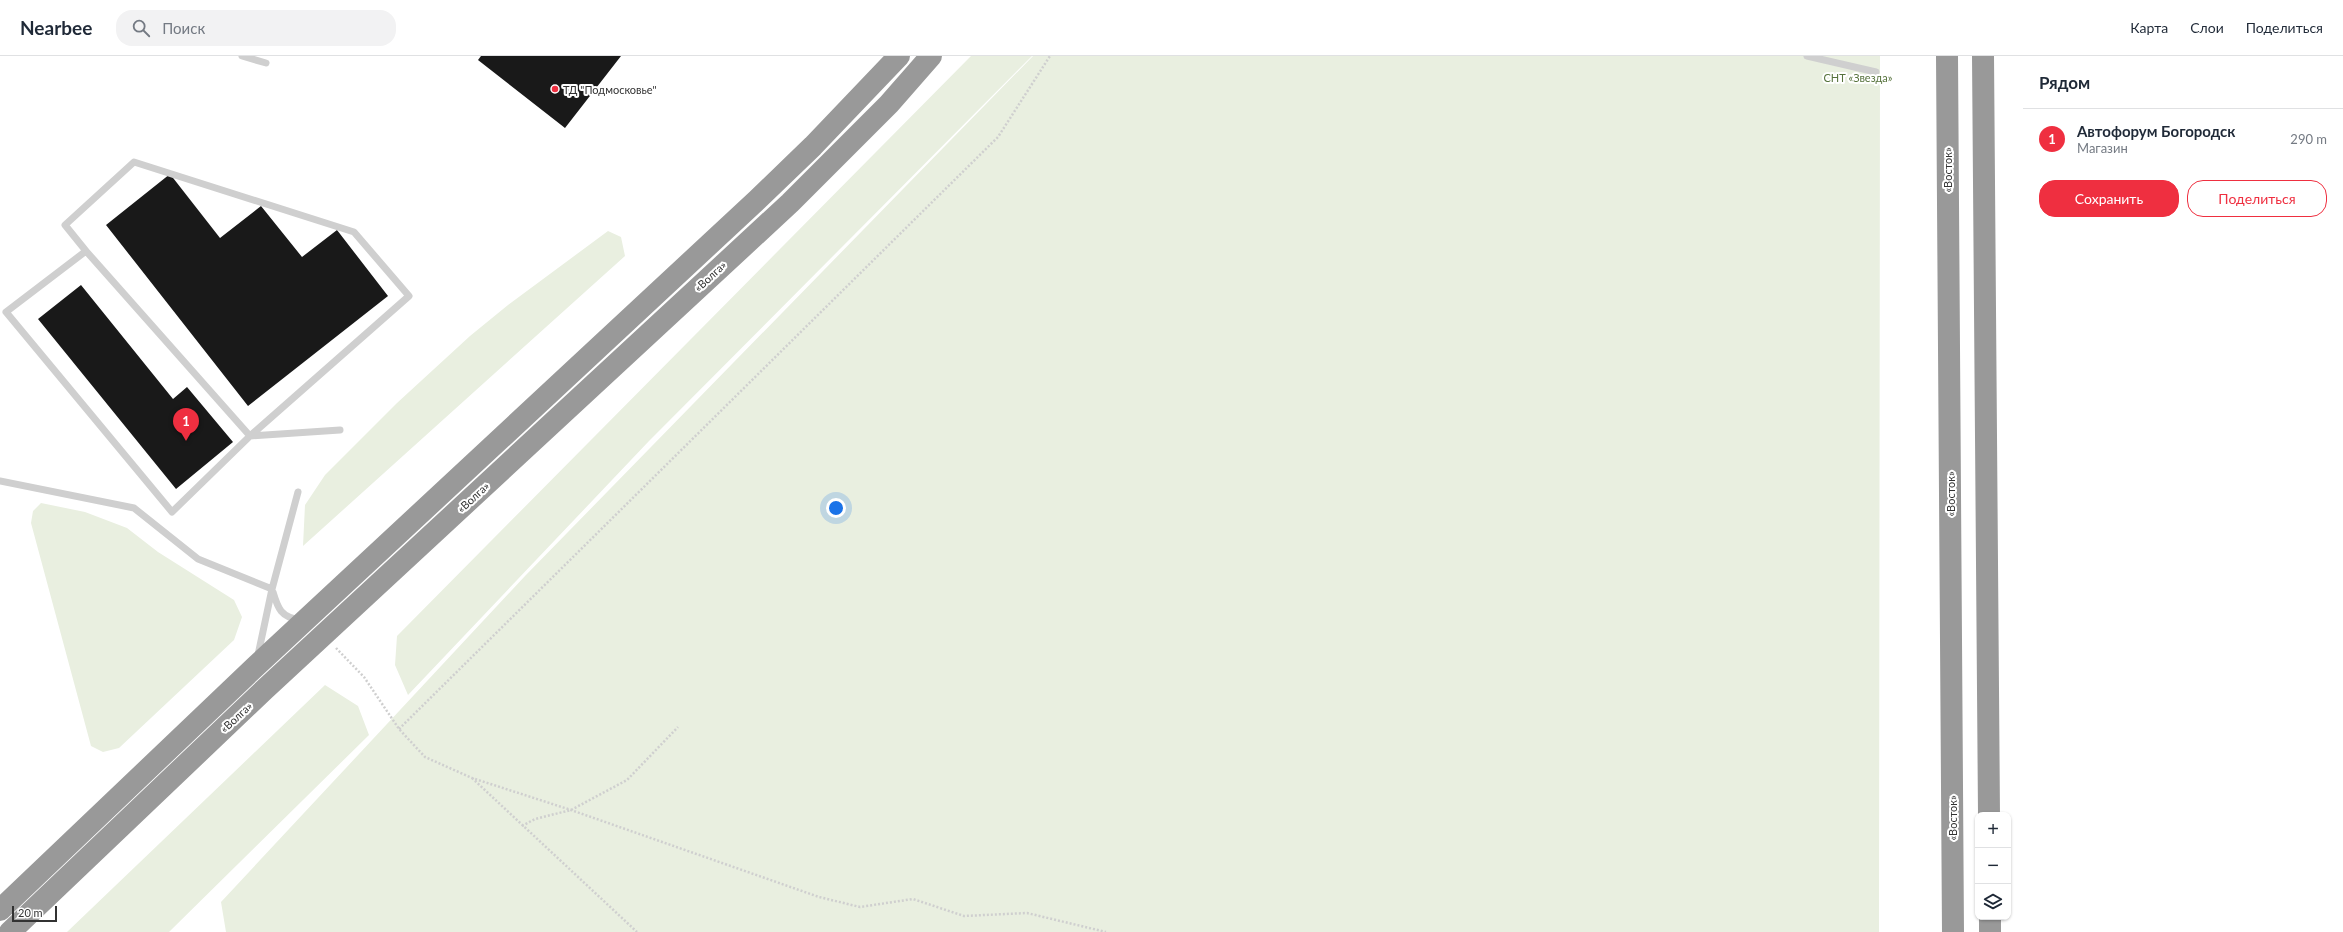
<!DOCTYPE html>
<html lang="ru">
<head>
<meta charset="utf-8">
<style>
	body { margin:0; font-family:Lato,sans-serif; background:#f2f2f3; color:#1f2937 }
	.controls { position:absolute; right:12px; bottom:12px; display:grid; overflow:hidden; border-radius:8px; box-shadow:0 1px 3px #0004 }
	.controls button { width:36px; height:36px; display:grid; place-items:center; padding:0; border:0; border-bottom:1px solid #e0e1e3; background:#fff; color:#1f2937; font:20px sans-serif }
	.scale { position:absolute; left:12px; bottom:10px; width:45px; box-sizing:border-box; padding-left:4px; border:2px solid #323232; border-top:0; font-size:11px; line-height:14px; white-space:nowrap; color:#323232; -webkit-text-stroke:3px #fff; paint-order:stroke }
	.you { position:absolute; left:836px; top:452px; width:14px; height:14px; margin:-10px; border:3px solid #fff; border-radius:50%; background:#1a73e8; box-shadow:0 0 0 6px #1a73e833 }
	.badge { display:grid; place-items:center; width:26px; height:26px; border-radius:50%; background:#ef2f40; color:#fff; font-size:13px; font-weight:700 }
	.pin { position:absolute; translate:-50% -33px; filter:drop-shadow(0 1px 2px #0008) }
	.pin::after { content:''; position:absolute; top:21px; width:14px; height:12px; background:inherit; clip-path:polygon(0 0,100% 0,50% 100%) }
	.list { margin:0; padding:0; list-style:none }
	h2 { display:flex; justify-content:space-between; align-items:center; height:52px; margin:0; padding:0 16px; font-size:17px }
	h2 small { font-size:13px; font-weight:400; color:#747a83 }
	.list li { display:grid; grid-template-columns:26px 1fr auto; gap:12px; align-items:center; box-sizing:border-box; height:60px; padding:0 16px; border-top:1px solid #e0e1e3 }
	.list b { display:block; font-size:15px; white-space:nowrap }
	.list p { margin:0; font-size:13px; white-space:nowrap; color:#747a83 }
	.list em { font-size:13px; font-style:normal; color:#747a83 }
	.actions { display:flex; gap:8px; padding:12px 16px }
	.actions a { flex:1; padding:9px 0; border:1px solid #ef2f40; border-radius:16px; text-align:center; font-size:14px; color:#ef2f40 }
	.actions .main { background:#ef2f40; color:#fff }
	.icon { flex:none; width:22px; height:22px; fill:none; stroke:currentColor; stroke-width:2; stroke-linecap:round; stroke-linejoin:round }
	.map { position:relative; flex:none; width:2023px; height:876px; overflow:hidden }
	header { display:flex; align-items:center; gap:24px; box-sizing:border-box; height:56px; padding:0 20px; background:#fff; border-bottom:1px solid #e0e1e3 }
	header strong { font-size:19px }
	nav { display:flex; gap:22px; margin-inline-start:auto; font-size:14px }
	.search { width:280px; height:36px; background:#f2f2f3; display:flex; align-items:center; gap:10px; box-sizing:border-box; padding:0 14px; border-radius:16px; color:#747a83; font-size:15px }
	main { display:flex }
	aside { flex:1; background:#fff }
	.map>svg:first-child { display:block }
	.green { fill:#e9efe0 }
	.building { fill:#191919 }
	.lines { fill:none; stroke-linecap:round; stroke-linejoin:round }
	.path { stroke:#cfcfcf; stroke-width:2.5; stroke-dasharray:2 2; stroke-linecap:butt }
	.lane { stroke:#cfcfcf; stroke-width:7 }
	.highway { stroke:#999; stroke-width:22 }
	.poi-dot { fill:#ef2f40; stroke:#fff; stroke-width:1.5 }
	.labels { text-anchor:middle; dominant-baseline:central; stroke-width:4; stroke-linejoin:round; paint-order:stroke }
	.park-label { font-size:11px; fill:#56723c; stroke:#fff }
	.poi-label { font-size:11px; fill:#323232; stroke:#fff; text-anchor:start }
	.street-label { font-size:11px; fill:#323232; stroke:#fff }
</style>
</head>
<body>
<header>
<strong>Nearbee</strong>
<div class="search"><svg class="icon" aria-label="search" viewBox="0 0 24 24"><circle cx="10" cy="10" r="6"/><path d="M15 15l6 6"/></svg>Поиск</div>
<nav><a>Карта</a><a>Слои</a><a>Поделиться</a></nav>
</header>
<main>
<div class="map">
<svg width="2023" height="876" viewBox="0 0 2023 876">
	<rect width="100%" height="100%" fill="#fff"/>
	<path class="green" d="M971,0H1032L649,385L408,639L395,609L397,580Z
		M1033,0H1880L1879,876H226L221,846L525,520Z
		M608,175L621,181L625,200L303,490L305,449L325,419L397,347L470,280L508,249Z
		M41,447L85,456L127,472L158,496L234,544L242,561L234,584L119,692L103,696L91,690L31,467L33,455Z
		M325,629L358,650L369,679L169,876H67Z"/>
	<path class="building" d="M481,0H621L565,72L478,4Z
		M170,118L220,182L261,150L302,201L337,174L388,240L248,350L106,169Z
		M81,229L173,343L187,331L233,386L176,433L38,263Z"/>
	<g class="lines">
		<path class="path" d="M336,592L364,621L399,673L425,701L472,722L571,754L819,841L860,851L913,843L964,860L1027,857L1106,876
			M399,673L998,81L1050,0
			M472,722L637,876
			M522,770L535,763L571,754L627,724L678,671"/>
		<path class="lane" d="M242,0L266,7
			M1807,0L1876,16
			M86,195L250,380L172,456L6,256Z
			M86,195L65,169L134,106L354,176L409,240L250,380
			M250,380L340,374
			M0,425L134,452L198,503L272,533
			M273,536C278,553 281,561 300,564
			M258,599L272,533L298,436"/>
		<path class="highway" d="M1947,0L1953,876
			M1983,0L1989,759
			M0,854L256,610L757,144L813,90L899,0
			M1990,861V876
			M10,876L264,634L790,147L889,48L931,0"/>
	</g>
	<circle class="poi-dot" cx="555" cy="33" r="4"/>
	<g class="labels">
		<g class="park-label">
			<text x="1858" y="21">СНТ «Звезда»</text>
		</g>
		<g class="poi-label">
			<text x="563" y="33">ТД "Подмосковье"</text>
		</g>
		<g class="street-label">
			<text transform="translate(1947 114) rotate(-90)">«Восток»</text>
			<text transform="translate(710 220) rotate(-43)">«Волга»</text>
			<text transform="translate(1950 438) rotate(-90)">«Восток»</text>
			<text transform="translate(473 441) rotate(-43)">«Волга»</text>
			<text transform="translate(236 661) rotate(-43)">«Волга»</text>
			<text transform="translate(1952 762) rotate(-90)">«Восток»</text>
		</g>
	</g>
</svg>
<div class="controls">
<button>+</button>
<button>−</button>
<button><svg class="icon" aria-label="layers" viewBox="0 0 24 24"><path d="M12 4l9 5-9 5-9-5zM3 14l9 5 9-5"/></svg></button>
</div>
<div class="scale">20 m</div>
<div class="you"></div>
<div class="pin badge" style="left:186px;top:385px">1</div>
</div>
<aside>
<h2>Рядом<small></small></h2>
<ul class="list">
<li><span class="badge">1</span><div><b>Автофорум Богородск</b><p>Магазин</p></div><em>290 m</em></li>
</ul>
<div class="actions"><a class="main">Сохранить</a><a>Поделиться</a></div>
</aside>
</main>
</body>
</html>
